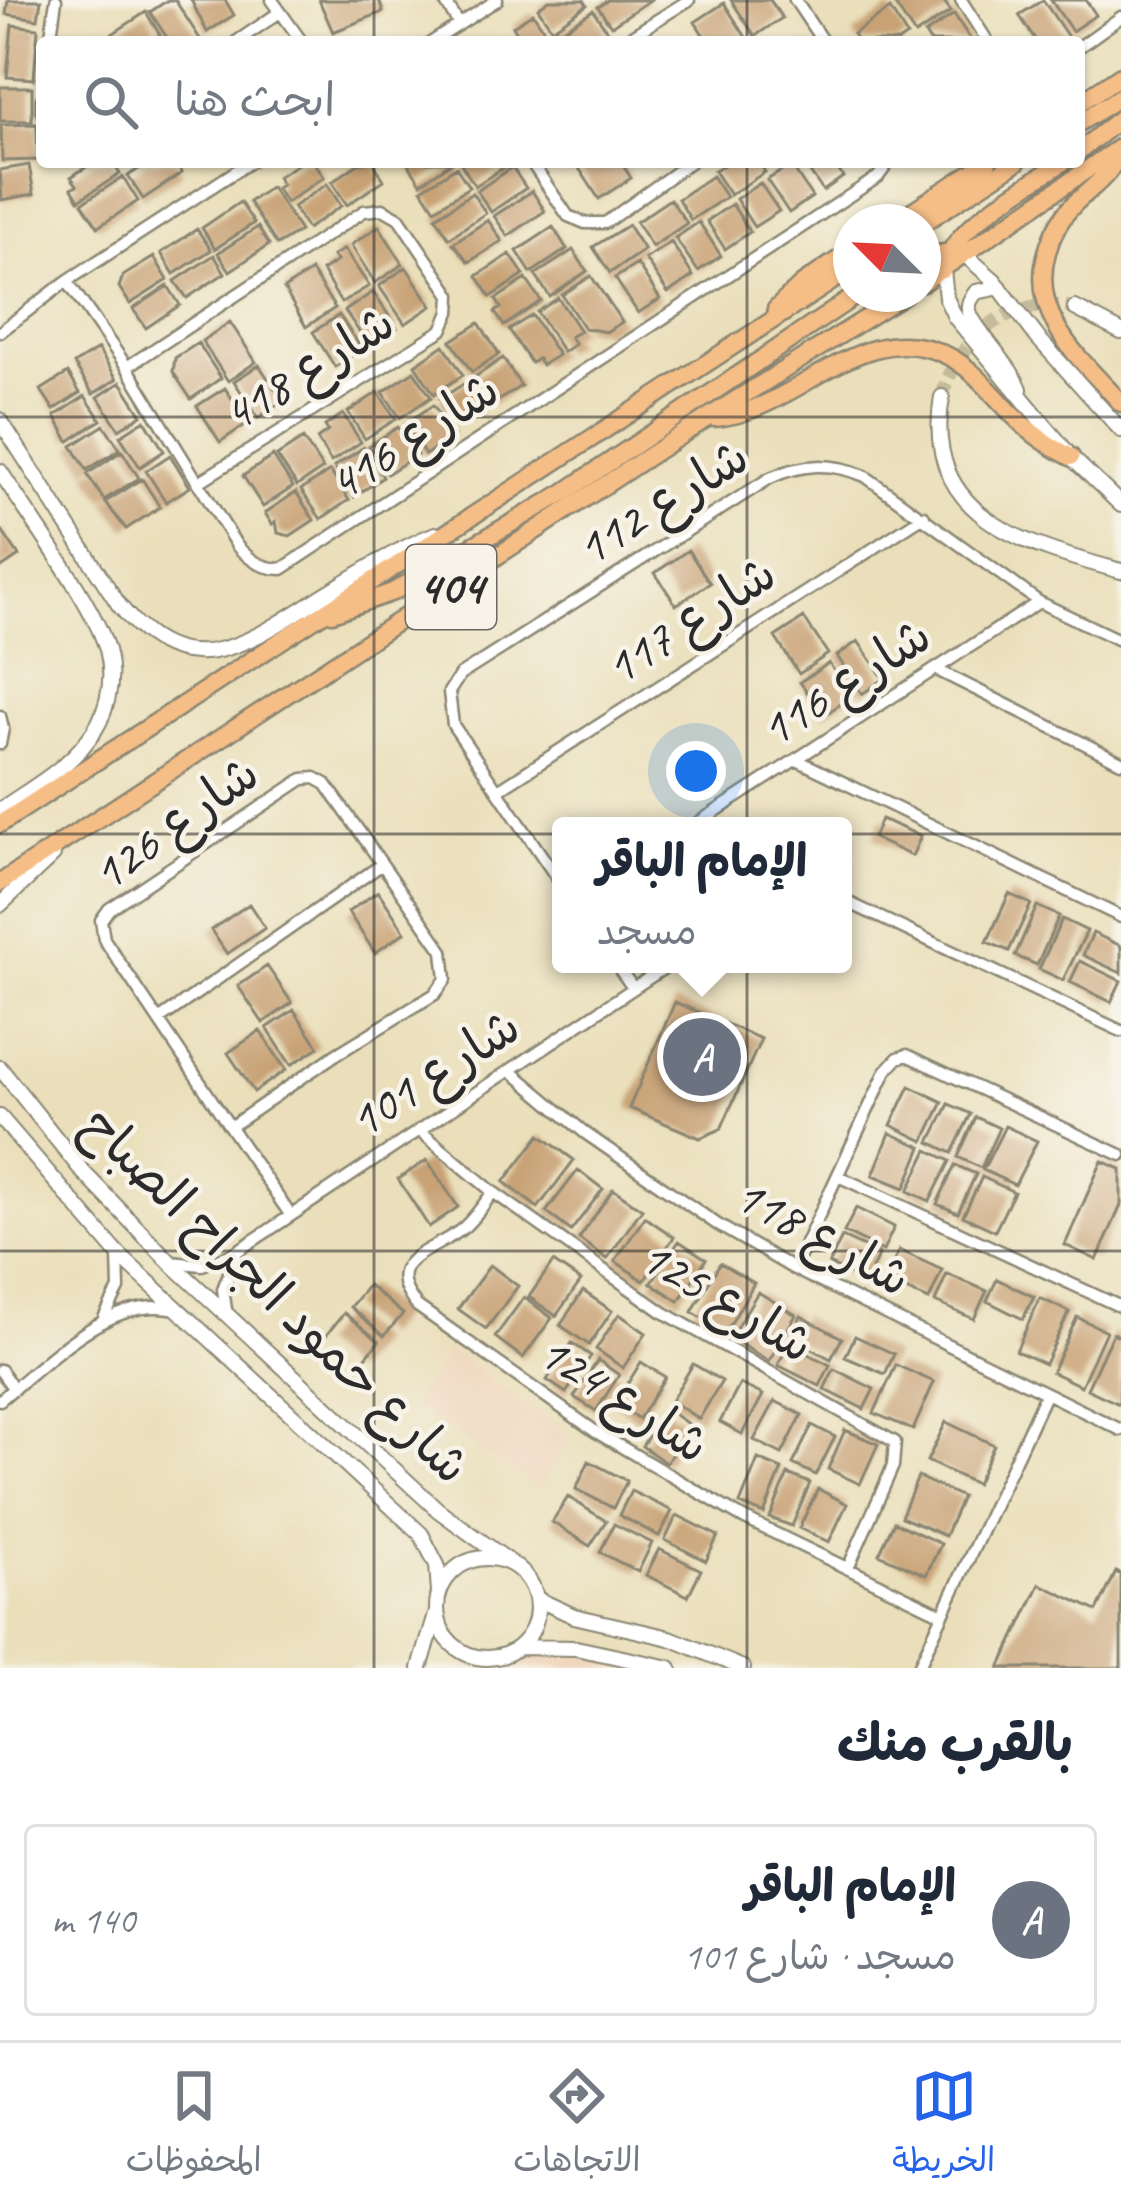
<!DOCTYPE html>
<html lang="ar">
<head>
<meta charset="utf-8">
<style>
	body { margin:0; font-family:Caveat,"Playpen Sans Arabic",sans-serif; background:#f2f2f3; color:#1f2937; direction:rtl }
	.compass { position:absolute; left:833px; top:204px; width:108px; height:108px; border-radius:50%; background:#fff; box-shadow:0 3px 9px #0004; rotate:294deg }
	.you { position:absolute; left:696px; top:771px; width:42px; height:42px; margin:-30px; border:9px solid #fff; border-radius:50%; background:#1a73e8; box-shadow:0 0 0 18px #1a73e833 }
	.badge { display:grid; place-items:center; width:78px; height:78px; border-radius:50%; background:#2563eb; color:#fff; font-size:39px; font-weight:700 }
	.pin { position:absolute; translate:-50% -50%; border:6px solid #fff; box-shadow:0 3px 12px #0006 }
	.popup { position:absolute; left:552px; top:817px; width:300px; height:156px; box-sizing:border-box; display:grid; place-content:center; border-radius:12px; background:#fff; filter:drop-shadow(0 3px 9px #0005); font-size:39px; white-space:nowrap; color:#747a83 }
	.popup b { font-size:45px; color:#1f2937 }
	.popup::after { content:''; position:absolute; left:50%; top:100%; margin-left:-24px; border:24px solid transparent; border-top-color:#fff }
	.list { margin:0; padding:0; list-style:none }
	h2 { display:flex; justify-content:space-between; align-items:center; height:156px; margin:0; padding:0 48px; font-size:51px }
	h2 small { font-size:39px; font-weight:400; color:#747a83 }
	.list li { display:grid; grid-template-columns:78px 1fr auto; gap:36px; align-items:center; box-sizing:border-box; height:192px; margin:0 24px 24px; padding:0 24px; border:3px solid #e0e1e3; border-radius:12px }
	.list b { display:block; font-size:45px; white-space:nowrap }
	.list p { margin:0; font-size:39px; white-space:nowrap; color:#747a83 }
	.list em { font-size:39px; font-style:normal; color:#747a83 }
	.icon { flex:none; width:66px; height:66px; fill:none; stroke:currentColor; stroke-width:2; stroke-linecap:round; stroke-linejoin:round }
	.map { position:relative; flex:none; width:1121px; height:1668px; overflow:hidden; direction:ltr }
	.search { position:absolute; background:#fff; box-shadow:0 3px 9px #0004; left:36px; right:36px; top:36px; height:132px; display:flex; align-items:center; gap:30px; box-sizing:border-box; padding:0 42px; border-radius:12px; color:#747a83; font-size:45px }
	.sheet { height:372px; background:#fff }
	nav { display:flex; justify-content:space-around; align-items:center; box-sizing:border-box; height:168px; border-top:3px solid #e0e1e3; background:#fff; font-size:33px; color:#747a83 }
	nav a { display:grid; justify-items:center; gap:6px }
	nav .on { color:#2563eb }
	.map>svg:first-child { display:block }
	.built { fill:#efd6bc }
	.building { fill:#c8a174 }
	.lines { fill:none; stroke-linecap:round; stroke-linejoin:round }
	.tertiary-tunnel { stroke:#c4bb9d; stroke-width:14; stroke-dasharray:14 7; stroke-linecap:butt }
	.minor-casing { stroke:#8a8572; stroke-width:15 }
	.tertiary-casing { stroke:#8a8572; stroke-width:18 }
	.primary-casing { stroke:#8a8572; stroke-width:21 }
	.minor { stroke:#fff; stroke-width:10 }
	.tertiary { stroke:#fff; stroke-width:14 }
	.primary { stroke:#f6be87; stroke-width:16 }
	.grid { fill:none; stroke:#2b2b2b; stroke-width:3; stroke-opacity:0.55 }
	.labels { text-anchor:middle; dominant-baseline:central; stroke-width:9; stroke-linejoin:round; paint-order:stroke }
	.shield { fill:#f7f3e8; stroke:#686764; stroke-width:3 }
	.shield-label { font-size:48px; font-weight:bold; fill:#2b2b2b }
	.street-label { font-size:51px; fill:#2b2b2b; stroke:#f7f3e8 }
</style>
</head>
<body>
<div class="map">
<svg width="1121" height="1668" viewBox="0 0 1121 1668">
	<rect width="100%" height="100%" fill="#f7f3e8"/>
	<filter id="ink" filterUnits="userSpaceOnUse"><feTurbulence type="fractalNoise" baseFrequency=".00833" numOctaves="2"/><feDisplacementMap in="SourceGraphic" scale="24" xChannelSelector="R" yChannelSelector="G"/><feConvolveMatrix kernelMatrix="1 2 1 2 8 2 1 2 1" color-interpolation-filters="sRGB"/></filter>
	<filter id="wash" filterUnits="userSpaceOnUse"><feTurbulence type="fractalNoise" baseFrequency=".004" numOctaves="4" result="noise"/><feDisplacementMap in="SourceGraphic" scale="48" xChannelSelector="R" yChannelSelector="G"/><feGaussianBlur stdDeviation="2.7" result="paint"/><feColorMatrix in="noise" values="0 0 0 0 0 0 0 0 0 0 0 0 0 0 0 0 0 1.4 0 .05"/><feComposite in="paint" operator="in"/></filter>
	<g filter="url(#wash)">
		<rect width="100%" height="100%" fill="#eadfba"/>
		<path class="built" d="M448,1350L571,1435L538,1490L412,1404Z
			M549,1646L670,1668H464L519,1647Z"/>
		<g id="blocks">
			<path class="building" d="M8,0H41L38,19L6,14Z
				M168,0H175L202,42H170L150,12Z
				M191,0H225L234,15L207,32Z
				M319,0H379L383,12L333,32Z
				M549,0H584L587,5L552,29L538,8Z
				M608,0H650L611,26L598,7Z
				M731,0H770L782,18L755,36Z
				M899,0H943L951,11L915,35L894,3Z
				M1043,0L1068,37L1060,42H1037L1019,15Z
				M1051,0H1086L1096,15L1072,31Z
				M724,3L747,39L741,42H708L695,22Z
				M890,9L907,36L898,42H858L853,34Z
				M593,10L607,31L590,42H557L553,36Z
				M146,12L160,35L149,42H108L106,38Z
				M533,13L552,42H523L513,26Z
				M954,14L972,42H930L925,34Z
				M12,25L38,28L34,79L7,77Z
				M0,87H32V121H0Z
				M37,124L38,160L2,161L1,125Z
				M94,162H112L120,174L79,200L72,188L77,185L71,177Z
				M149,162H175L182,173L143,199L128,176Z
				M301,162H314L324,177L286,203L276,188L282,185L277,177Z
				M361,162H373L384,180L347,205L332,182Z
				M407,162H452L421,183Z
				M460,162H512L475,186Z
				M575,162H621L631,178L599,199Z
				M728,162H759L765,172L730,195L714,171Z
				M803,162H833L843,177L823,191Z
				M29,165L34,194L2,200L0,170Z
				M791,165L812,197L789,213L767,180Z
				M456,167L469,187L435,209L422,189Z
				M512,167L526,188L491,212L477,191Z
				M712,176L726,197L691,220L678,199Z
				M123,177L138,201L98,227L82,203Z
				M760,183L779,211L754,227L736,199Z
				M327,184L341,206L307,229L293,207Z
				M271,187L300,231L277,245L249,202Z
				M532,191L545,211L508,236L494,216Z
				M472,193L486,213L449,238L436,217Z
				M670,199L687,223L652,247L636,222Z
				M240,202L254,223L215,249L202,228Z
				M732,204L750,232L725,249L707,221Z
				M488,220L502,241L469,262L453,243Z
				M699,222L721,256L698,271L675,238Z
				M628,225L644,250L610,273L593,247Z
				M379,226L403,264L375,283L351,245Z
				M258,227L269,245L230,271L218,253Z
				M553,227L567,249L531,273L517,251Z
				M197,229L211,250L174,274L161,253Z
				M671,242L693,276L668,293L645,259Z
				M344,249L369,286L341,303L322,271L337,261L333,256Z
				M573,250L587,271L550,297L535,275Z
				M510,254L524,275L491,297L477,276Z
				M214,255L225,273L187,298L175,281Z
				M154,257L168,280L130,304L119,287L123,276Z
				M637,264L660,299L638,313L615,278Z
				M406,267L432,306L405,324L379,286Z
				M311,271L335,308L306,327L284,289Z
				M591,276L622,322L606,332L584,328L562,295Z
				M526,279L541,301L504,326L495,312L501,308L496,299Z
				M168,286L180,305L146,328L133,309Z
				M373,292L397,328L369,346L345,311Z
				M558,298L580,331L570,337L575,344L563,352L537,312Z
				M339,315L362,349L335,367L313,332Z
				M532,315L558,355L542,365L538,359L531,363L509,330Z
				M230,322L256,362L228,381L202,341Z
				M479,323L499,354L472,372L451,341Z
				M198,343L221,378L191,399L173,372L175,358Z
				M444,345L463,375L434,394L415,365Z
				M98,349L117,379L93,394L74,364Z
				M503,358L521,386L493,404L475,377Z
				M259,365L283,401L258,418L234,381Z
				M414,371L431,397L400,418L383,392Z
				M68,373L80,393L54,410L41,390Z
				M468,381L484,406L457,424L440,399Z
				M121,382L142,415L119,429L98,397Z
				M225,388L248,423L220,442L197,406Z
				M378,392L396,419L365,439L348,412Z
				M85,396L101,420L69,441L55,416Z
				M433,405L454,436L425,455L405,424Z
				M343,414L361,442L331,462L317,439L328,431L325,426Z
				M145,420L164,451L140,467L120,436Z
				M104,425L120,449L87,470L72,446Z
				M398,427L417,455L387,474L369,446Z
				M303,439L323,469L297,486L277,456Z
				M364,447L383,477L354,497L334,467Z
				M122,451L139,478L104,500L87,474Z
				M170,455L190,487L166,502L146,471Z
				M273,456L293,487L263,507L243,476Z
				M330,471L349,500L321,519L301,490Z
				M142,479L160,507L126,529L105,502Z
				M296,492L314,520L290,536L278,533L276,521L272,524L265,513Z
				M0,528L19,556L0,569Z
				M688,550L710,583L676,605L655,573Z
				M804,618L828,654L799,674L775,637Z
				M858,641L884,679L862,694L837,656Z
				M829,663L851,697L823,716L800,682Z
				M881,819L921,836L912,856L873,838Z
				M378,891L405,932L375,953L348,912Z
				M1009,894L1031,904L1009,951L987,942Z
				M249,904L265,928L227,954L211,930Z
				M1037,906L1059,916L1037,965L1015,956Z
				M1062,919L1087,931L1063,980L1039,969Z
				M1093,933L1121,946V973L1083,955Z
				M1080,961L1121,981L1111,1002L1070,982Z
				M267,966L292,1003L263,1023L238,986Z
				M675,1002L761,1039L721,1129L700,1138L629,1108Z
				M294,1010L319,1047L291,1065L267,1028Z
				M260,1031L286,1070L254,1092L228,1053Z
				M910,1086L943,1102L924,1141L891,1125Z
				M949,1104L971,1114L952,1153L930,1142Z
				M976,1117L999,1128L981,1168L958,1157Z
				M1005,1126L1037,1141L1015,1185L983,1170Z
				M890,1133L922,1147L905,1188L873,1175Z
				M540,1135L574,1160L538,1208L504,1182Z
				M928,1150L950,1161L930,1201L908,1191Z
				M427,1160L458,1207L429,1227L398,1179Z
				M1102,1161L1121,1169V1205L1097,1260L1065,1245Z
				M955,1165L976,1174L958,1213L937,1204Z
				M578,1170L603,1189L571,1231L546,1212Z
				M982,1177L1014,1192L995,1231L963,1216Z
				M613,1189L642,1209L607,1259L579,1239Z
				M856,1208L894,1227L883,1251L844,1232Z
				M645,1217L674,1237L644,1281L615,1261Z
				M842,1237L879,1254L866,1282L829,1264Z
				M679,1241L706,1259L679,1301L651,1283Z
				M899,1250L942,1270L929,1300L885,1281Z
				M553,1262L581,1281L556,1316L529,1297Z
				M720,1263L754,1283L726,1332L692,1312Z
				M490,1265L518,1286L486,1329L458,1309Z
				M947,1274L987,1291L974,1319L935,1302Z
				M997,1279L1034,1297L1023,1319L987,1301Z
				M368,1285L403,1314L384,1336L350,1307Z
				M583,1291L612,1311L589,1345L560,1325Z
				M758,1292L796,1315L769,1361L730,1338Z
				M524,1297L552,1318L523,1358L495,1337Z
				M1040,1298L1069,1312L1045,1364L1016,1351Z
				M344,1313L379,1341L353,1373L319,1344Z
				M619,1314L646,1333L623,1368L596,1349Z
				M801,1316L842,1338L831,1359L790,1337Z
				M1077,1317L1106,1331L1081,1386L1052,1372Z
				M1113,1333L1121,1337L1119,1404L1087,1389Z
				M855,1336L894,1354L885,1374L845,1357Z
				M572,1343L591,1356L566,1393L547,1380Z
				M788,1344L830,1365L820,1386L778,1365Z
				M598,1360L619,1375L596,1411L574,1397Z
				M641,1362L665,1377L639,1419L615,1404Z
				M693,1364L722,1381L699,1419L671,1401Z
				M896,1365L934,1382L913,1430L874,1413Z
				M834,1369L874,1389L864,1409L824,1389Z
				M740,1384L763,1395L742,1434L720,1422Z
				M775,1401L802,1415L782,1454L754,1440Z
				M666,1409L691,1426L666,1463L642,1446Z
				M946,1422L994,1445L976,1484L927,1461Z
				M812,1425L835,1437L816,1475L793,1464Z
				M845,1430L878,1444L860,1484L828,1469Z
				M758,1459L782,1469L764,1514L740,1504Z
				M589,1461L627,1481L613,1508L576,1489Z
				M788,1474L810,1483L792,1526L770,1518Z
				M918,1477L962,1497L945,1536L901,1517Z
				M818,1489L847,1504L829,1542L799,1528Z
				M631,1491L672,1511L659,1536L619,1515Z
				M568,1497L606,1521L590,1546L552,1522Z
				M677,1515L718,1536L706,1561L665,1540Z
				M894,1522L941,1544L926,1575L879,1554Z
				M614,1524L652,1543L638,1572L600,1552Z
				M659,1549L701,1570L688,1596L646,1575Z
				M1116,1572L1121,1574V1668H1000L1040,1584L1097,1611Z"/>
		</g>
	</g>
	<g filter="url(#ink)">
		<use href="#blocks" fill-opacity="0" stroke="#8a8572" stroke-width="3"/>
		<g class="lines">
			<path class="tertiary-tunnel" d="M942,397C959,335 1009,296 1075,308"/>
			<defs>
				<path id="minor" d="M272,0L302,42
					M444,0L459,24
					M795,0L823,42
					M961,0L988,42
					M50,42L56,0
					M236,42L280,12
					M432,42L497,0
					M622,42L689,0
					M1079,47L1121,17
					M42,99V112
					M531,162L568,216L585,223H605L690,162
					M67,281L127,367L237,546C251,561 261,568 282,569L878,177L889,162
					M0,332L67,281L250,162
					M127,367L364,211L383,209L399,218L451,295L450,312L442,330L199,482
					M937,670L1121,762
					M0,716L3,728L0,744
					M797,760L1121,917
					M315,778L326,784L443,951L446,979L435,994L335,1055L230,1127L104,939L101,920L109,909L303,779Z
					M498,790L924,516
					M693,826L1039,602
					M561,884L453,725L449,692L460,675L770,478C803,463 831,462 865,476L1039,602L1121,641
					M843,900L1121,1031
					M616,964L633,988
					M160,1019L381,865
					M511,1071L585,1133L718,1225L794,1269L1121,1430
					M230,1127L289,1213
					M419,1130L493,1192L663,1312L895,1442L893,1466L848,1568
					M838,1176L1121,1307
					M493,1192C484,1204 474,1219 462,1229C432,1253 378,1259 417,1306L596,1432L743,1518L942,1614
					M170,1262L202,1265L233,1254L670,964
					M794,1269L886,1071L898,1058L907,1055L1121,1155
					M227,1316L223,1289L236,1255
					M104,1318L119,1289L118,1254
					M0,1370L14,1389
					M0,1400C48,1361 111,1294 176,1309
					M918,1668L1045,1395"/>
				<path id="tertiary" d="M965,255L994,280L1037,337L1121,430
					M943,270L946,298L955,317L1071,457L1121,505
					M1000,287L976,292C971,299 968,301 969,311C972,327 1011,365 1020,389
					M1075,308L1121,332
					M942,397C921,519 1029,546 1121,571
					M0,420L119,605C189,695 256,637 329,592C363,571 398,549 435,534
					M0,471C27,514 99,610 108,654C115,684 106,718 87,741C65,770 30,789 0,810
					M0,905L53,855
					M0,1068L82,1171L170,1262L438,1510L511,1563
					M0,1117L118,1254L421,1534L437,1565L439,1592
					M437 1608a50 50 0 1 1 100 0a50 50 0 1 1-100 0Z
					M537,1599L574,1616L670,1638L743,1668
					M519,1647L576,1648L670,1668
					M420,1668L436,1615"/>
				<path id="primary" d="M1079,103L1121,75
					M1079,123L1121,96
					M1120,147C1114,174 1094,185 1074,204C1061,217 1052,234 1047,252C1028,317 1082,360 1121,403
					M1079,151L1121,118
					M895,222L988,162
					M923,223L1017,162
					M923,256L952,252
					M943,270C952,225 1026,187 1063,162
					M923,282L1120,147
					M776,309L801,285L851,251
					M714,418C799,412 860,312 948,356C976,370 995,398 1017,419C1033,435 1051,447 1071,457
					M332,613L393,592L565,492L858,294
					M0,824L851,269
					M0,883L707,418L905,294"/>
			</defs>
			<use href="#minor" class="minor-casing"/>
			<use href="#tertiary" class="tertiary-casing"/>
			<use href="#primary" class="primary-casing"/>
			<use href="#minor" class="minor"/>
			<use href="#tertiary" class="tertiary"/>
			<use href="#primary" class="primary"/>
		</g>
	</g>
	<path class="grid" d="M374,0V42M747,0V42M374,162V1668M747,162V1668M0,417H1121M0,834H1121M0,1251H1121"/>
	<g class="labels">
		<rect class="shield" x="406" y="545" width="90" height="84" rx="9"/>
		<g class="shield-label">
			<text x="451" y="587">404</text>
		</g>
		<g class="street-label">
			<text transform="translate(308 368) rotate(-32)">شارع 418</text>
			<text transform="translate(413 436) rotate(-33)">شارع 416</text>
			<text transform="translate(662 502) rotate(-32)">شارع 112</text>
			<text transform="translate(690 620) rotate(-33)">شارع 117</text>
			<text transform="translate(845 682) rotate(-33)">شارع 116</text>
			<text transform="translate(175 823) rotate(-36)">شارع 126</text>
			<text transform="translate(434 1073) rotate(-33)">شارع 101</text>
			<text transform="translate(823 1236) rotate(29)">شارع 118</text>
			<text transform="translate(276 1295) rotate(44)">شارع حمود الجراح الصباح</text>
			<text transform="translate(727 1300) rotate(31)">شارع 125</text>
			<text transform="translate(624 1398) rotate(33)">شارع 124</text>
		</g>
	</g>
</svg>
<svg class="compass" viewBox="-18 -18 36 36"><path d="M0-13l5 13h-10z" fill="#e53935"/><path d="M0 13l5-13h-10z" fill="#747a83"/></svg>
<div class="you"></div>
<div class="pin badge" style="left:702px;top:1057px;background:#6b7280">A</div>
<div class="popup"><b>الإمام الباقر</b>مسجد</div>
<div class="search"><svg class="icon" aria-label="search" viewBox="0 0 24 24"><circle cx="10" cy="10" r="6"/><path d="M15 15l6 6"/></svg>ابحث هنا</div>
</div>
<section class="sheet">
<h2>بالقرب منك<small></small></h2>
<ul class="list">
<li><span class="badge" style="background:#6b7280">A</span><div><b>الإمام الباقر</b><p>مسجد · شارع 101</p></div><em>140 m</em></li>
</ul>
</section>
<nav>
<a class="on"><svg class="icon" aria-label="map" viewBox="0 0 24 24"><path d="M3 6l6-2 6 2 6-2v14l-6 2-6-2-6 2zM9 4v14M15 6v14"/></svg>الخريطة</a>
<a><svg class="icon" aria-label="directions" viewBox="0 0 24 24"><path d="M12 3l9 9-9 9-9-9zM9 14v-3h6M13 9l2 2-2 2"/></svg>الاتجاهات</a>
<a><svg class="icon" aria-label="saved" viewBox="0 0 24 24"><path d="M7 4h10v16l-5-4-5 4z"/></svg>المحفوظات</a>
</nav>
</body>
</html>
